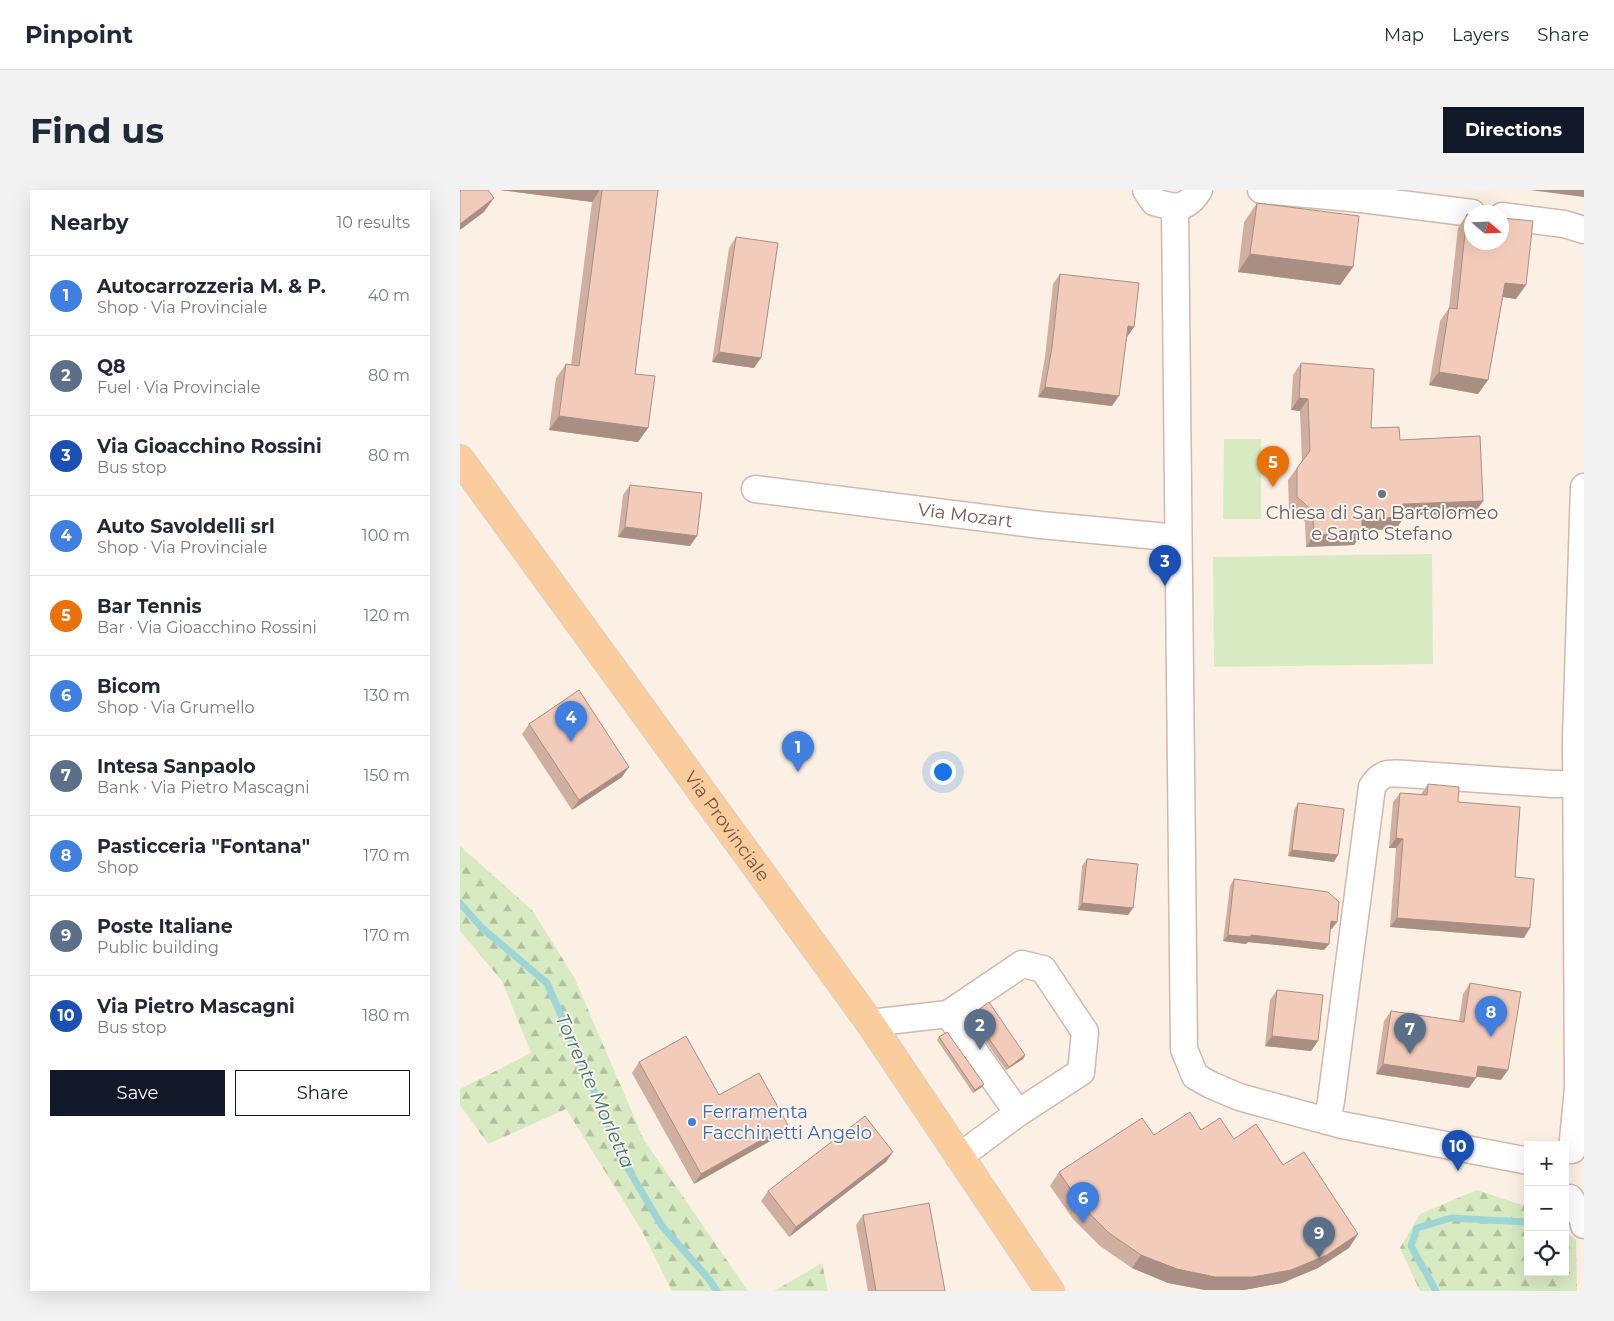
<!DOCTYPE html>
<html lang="en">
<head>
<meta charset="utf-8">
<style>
	body { margin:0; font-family:Montserrat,sans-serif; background:#f2f2f3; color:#1f2937 }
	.controls { position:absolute; right:15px; bottom:15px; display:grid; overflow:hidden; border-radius:0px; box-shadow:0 5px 20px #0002 }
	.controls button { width:45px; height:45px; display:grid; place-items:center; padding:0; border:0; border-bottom:1px solid #e0e1e3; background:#fff; color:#1f2937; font:25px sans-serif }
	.compass { position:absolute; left:1004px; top:15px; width:45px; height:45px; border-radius:50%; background:#fff; box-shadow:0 5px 20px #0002; rotate:109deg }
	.you { position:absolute; left:482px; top:581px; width:18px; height:18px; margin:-12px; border:4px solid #fff; border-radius:50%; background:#1a73e8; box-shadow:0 0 0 8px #1a73e833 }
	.badge { display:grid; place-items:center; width:32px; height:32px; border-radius:50%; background:#111827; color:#fff; font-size:16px; font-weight:700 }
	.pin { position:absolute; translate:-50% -41px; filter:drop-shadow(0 1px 2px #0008) }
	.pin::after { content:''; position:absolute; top:26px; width:18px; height:15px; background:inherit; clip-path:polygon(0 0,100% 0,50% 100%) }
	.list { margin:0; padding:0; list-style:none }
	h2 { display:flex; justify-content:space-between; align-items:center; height:65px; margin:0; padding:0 20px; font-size:21px }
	h2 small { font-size:16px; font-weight:400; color:#747a83 }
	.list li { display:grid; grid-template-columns:32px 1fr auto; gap:15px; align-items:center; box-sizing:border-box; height:80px; padding:0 20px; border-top:1px solid #e0e1e3 }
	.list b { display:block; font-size:19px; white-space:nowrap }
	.list p { margin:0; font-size:16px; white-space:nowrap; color:#747a83 }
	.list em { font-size:16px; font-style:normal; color:#747a83 }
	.actions { display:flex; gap:10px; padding:15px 20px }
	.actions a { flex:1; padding:11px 0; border:1px solid #111827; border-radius:0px; text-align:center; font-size:18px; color:#111827 }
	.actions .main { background:#111827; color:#fff }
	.icon { flex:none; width:28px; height:28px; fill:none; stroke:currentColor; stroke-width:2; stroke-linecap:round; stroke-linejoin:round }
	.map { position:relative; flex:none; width:1124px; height:1101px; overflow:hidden; border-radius:0px }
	header { display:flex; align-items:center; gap:30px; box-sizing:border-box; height:70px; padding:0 25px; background:#fff; border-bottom:1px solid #e0e1e3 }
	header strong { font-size:24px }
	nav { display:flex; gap:28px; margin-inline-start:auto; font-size:18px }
	.intro { display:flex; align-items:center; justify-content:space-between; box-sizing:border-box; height:120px; padding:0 30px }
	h1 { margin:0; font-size:35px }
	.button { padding:12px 22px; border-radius:0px; background:#111827; color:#fff; font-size:18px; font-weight:700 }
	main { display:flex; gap:30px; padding:0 30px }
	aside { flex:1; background:#fff; border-radius:0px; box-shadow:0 5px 20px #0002 }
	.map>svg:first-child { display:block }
	.grass { fill:#d7eac2 }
	.forest { fill:url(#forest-firs) }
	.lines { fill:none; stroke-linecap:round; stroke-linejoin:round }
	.stream { stroke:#9ed6d8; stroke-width:7 }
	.minor-casing { stroke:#d0b8ad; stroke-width:29 }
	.major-casing { stroke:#d8cfcc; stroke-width:30 }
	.minor { stroke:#fff; stroke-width:26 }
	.major { stroke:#fbcd9c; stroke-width:28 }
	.wall { fill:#d0afa1 }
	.shaded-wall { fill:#a98e83 }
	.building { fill:#f2cbbb; stroke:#a98e83 }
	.worship-dot { fill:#6b7280; stroke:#fff4ea; stroke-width:2 }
	.shop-dot { fill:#3f7fe0; stroke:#fff4ea; stroke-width:2 }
	.labels { text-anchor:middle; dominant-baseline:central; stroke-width:4; stroke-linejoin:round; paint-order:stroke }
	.worship-label { font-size:18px; fill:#5b616d; stroke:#fff4ea }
	.street-label { font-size:18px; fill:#755449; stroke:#fff4ea }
	.shop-label { font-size:18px; fill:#366cbe; stroke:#fff4ea; text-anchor:start }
	.water-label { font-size:19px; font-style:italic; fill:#3d787b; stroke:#fff4ea }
</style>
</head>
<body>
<header>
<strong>Pinpoint</strong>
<nav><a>Map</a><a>Layers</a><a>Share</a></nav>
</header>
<div class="intro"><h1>Find us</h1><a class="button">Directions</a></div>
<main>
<aside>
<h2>Nearby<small>10 results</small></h2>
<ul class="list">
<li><span class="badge" style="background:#3f7fe0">1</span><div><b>Autocarrozzeria M. &amp; P.</b><p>Shop · Via Provinciale</p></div><em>40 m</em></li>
<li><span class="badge" style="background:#5c6f8a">2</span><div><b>Q8</b><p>Fuel · Via Provinciale</p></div><em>80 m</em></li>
<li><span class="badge" style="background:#1a4fb4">3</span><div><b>Via Gioacchino Rossini</b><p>Bus stop</p></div><em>80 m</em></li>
<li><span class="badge" style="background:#3f7fe0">4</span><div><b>Auto Savoldelli srl</b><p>Shop · Via Provinciale</p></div><em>100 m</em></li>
<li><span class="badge" style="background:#e8710a">5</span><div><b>Bar Tennis</b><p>Bar · Via Gioacchino Rossini</p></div><em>120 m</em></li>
<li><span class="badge" style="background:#3f7fe0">6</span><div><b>Bicom</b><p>Shop · Via Grumello</p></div><em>130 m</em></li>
<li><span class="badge" style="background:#5c6f8a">7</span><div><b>Intesa Sanpaolo</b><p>Bank · Via Pietro Mascagni</p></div><em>150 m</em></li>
<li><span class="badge" style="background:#3f7fe0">8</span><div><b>Pasticceria &quot;Fontana&quot;</b><p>Shop</p></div><em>170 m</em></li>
<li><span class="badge" style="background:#5c6f8a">9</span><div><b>Poste Italiane</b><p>Public building</p></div><em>170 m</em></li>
<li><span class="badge" style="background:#1a4fb4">10</span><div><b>Via Pietro Mascagni</b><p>Bus stop</p></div><em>180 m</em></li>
</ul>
<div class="actions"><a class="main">Save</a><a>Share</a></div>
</aside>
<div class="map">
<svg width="1124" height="1101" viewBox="0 0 1124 1101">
	<defs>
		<pattern id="forest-firs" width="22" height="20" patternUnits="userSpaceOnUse" patternTransform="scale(1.25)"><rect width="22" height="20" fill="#d7eac2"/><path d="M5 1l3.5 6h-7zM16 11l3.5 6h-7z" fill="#b3c0a0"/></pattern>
	</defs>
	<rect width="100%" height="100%" fill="#fcf0e4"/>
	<path class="grass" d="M764,249H801V329H763Z
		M972,364L973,474L754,477L753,367Z"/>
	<path class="forest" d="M0,656L72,720L114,787L184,950L288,1101H212L181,1039L106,919L28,954L0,915V899L71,863L42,791L0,741Z
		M1017,1000L1068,1017V1082H1105V1041L1116,1050L1117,1101H960L940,1058L960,1024Z
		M362,1073L368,1101H314Z"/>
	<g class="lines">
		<path class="stream" d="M0,713L22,738L87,793L167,977L202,1036L248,1088L257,1101
			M976,1101L951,1056L957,1038L991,1028L1068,1032"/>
		<defs>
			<g id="minor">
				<path d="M686,0L694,12C715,18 726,21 739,0"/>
				<path d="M801,0L902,9L1012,23"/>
				<path d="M715,18L724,859L735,886L751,895L779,907L882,935L1068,971"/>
				<path d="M1042,26L1104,34L1124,40"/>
				<path id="s1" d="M295,299L581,335L718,348"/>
				<path d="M488,824L562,774L583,779L625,842L621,882L558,923"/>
				<path d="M410,833L488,824L558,923L499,967"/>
				<path d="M867,931L871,911L912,597C922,581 930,583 946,584L1092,594H1116"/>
				<path d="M1112,960L1118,898L1116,548L1124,297"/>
				<path d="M1110,1008L1123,1029L1124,1035"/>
			</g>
			<g id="major">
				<path id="s2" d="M0,269L410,833L590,1101"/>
			</g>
		</defs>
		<use href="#minor" class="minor-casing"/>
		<use href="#major" class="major-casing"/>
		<use href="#minor" class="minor"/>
		<use href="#major" class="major"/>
	</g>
	<path class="wall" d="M40,0H198L175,184L188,238L178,252L89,240L96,188L106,174L111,175L132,12Z
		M797,13L893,77L880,95L778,82L784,32Z
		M1007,24L1056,109L1043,107L1028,190L1018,204L969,195L980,131L989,118L998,38Z
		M276,47L294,178L252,172L269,58Z
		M600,84L674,137L667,147L652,216L578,207L585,167L593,94Z
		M841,173L911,238L940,250L1023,311L1015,323L944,326V327L936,339L902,340V343L894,355L846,357L845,332L829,319L828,290L842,271L840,221L831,220L833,185Z
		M170,295L230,356L158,347L163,305Z
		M69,534L162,587L112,620L62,544Z
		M968,594L998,612L1055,687L1064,748L930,737L936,658H929L933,612L940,603L961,604Z
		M838,613L874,672L828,666L834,620Z
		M627,669L673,718L668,725L618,720L622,676Z
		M774,689L872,739L870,738L869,754L864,760L788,752L786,754L763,751L770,696Z
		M1010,793L1041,890L1016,886L1009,898L916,884L924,831L931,821L999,831L1003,804Z
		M817,800L858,851L851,861L805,856L810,810Z
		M512,825L565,865L563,869L546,880L509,828Z
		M479,847L524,894L522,897L513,903L477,850Z
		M179,872L328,935L321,945L234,994L172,883Z
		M741,940L823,975L898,1044L889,1058L858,1078L822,1093L784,1100H745L708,1093L672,1078L640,1056L613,1029L590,996L599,982L694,945Z
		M426,972L329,1047L301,1011L308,1001Z
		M403,1025L485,1101H408L396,1035Z"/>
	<path class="shaded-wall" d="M40,0H140L132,12Z
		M1070,0H1124V7Z
		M34,8L24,22L0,40V34Z
		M790,64L893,77L880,95L778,82Z
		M1045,93L1066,95L1056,109L1036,106Z
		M668,136L674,137L667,147Z
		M259,162L301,168L294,178L252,172Z
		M979,182L1028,190L1018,204L969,195Z
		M585,197L659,206L652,216L578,207Z
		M839,208L848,209L840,221L831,220Z
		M99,226L188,238L178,252L89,240Z
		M1023,311L1015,323L935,326L943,314Z
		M944,327L936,339L893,341L902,329Z
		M165,337L237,346L230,356L158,347Z
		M902,343L894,355L846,357L854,345Z
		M169,577L162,587L112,620L119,610Z
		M936,648L943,649L936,658H929Z
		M832,660L878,665L874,672L828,666Z
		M622,713L673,718L668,725L618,720Z
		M937,728L1070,738L1064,748L930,737Z
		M871,731L877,732L872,739L866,738Z
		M768,745H791L869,754L864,760L788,752L786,754L763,751Z
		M812,846L858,851L851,861L805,856Z
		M565,865L563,869L546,880L549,877Z
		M923,874L1016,888L1009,898L916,884Z
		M1018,876L1048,880L1041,890L1011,886Z
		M524,894L522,897L513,903L515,900Z
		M328,935L321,945L234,994L241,984Z
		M433,962L426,972L329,1047L336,1037Z
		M898,1044L889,1058L858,1078L822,1093L784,1100H745L708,1093L672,1078L681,1065Z"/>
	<path class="building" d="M0,0H28L34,8L0,34Z
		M142,0H198L175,184L195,186L188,238L99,226L106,174L119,176Z
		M797,13L899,26L893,77L790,64Z
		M1007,24L1012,25V52H1042V28L1073,31L1066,95L1045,93L1028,190L979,182L989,118L997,119Z
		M276,47L318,53L301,168L259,162Z
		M600,84L679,93L674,137L668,136L659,206L585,197L592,157Z
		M841,173L914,179L911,238L939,237L940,250L1020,246L1023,311L943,314L944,327L902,329V343L854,345L853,321L837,307V278L850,261L848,209L839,208Z
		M170,295L242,303L237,346L165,337Z
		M119,500L169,577L119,610L69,534Z
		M968,594L999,597L998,612L1060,617L1055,687L1074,689L1070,738L937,728L943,649L936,648L940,603L967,605Z
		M838,613L884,619L878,665L832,660Z
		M627,669L678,674L673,718L622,713Z
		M774,689L868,702L879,712L877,732L871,731L869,754L791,745V747L768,745Z
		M1010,793L1061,802L1048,880L1018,876L1016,888L923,874L931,821L1004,832Z
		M817,800L863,805L858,851L812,846Z
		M529,812L565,865L549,877L512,825Z
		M487,842L524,894L515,900L479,847Z
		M226,846L259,905L299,883L328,935L241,984L179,872Z
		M730,922L741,940L760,928L774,949L796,934L823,975L844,962L898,1044L867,1065L831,1080L793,1087H755L717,1079L681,1065L649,1043L622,1016L599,982L682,928L694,945Z
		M405,926L433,962L336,1037L308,1001Z
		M469,1013L485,1101H416L403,1025Z"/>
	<circle class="worship-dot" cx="922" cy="304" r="5"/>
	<circle class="shop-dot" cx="232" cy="932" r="5"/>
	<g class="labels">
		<g class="worship-label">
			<text x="922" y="323">Chiesa di San Bartolomeo<tspan x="922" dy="21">e Santo Stefano</tspan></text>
		</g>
		<g class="street-label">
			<text stroke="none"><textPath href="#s1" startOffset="212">Via Mozart</textPath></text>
			<text stroke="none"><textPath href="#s2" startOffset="454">Via Provinciale</textPath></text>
		</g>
		<g class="shop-label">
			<text x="242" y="922">Ferramenta<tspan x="242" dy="21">Facchinetti Angelo</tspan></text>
		</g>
		<g class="water-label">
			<text transform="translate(135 901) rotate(66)">Torrente Morletta</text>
		</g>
	</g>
</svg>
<div class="controls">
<button>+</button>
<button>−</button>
<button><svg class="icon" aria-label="locate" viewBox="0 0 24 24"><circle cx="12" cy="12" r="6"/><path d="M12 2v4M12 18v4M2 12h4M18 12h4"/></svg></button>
</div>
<svg class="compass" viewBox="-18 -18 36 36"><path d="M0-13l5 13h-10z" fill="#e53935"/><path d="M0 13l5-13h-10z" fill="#747a83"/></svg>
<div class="you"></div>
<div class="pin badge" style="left:338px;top:582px;background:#3f7fe0">1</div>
<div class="pin badge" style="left:520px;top:860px;background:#5c6f8a">2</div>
<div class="pin badge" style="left:705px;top:396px;background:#1a4fb4">3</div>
<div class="pin badge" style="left:111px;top:552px;background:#3f7fe0">4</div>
<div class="pin badge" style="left:813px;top:297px;background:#e8710a">5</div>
<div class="pin badge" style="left:623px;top:1033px;background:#3f7fe0">6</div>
<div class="pin badge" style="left:950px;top:864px;background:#5c6f8a">7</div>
<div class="pin badge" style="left:1031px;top:847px;background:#3f7fe0">8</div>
<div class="pin badge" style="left:859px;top:1068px;background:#5c6f8a">9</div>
<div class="pin badge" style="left:998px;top:981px;background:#1a4fb4">10</div>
</div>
</main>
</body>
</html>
